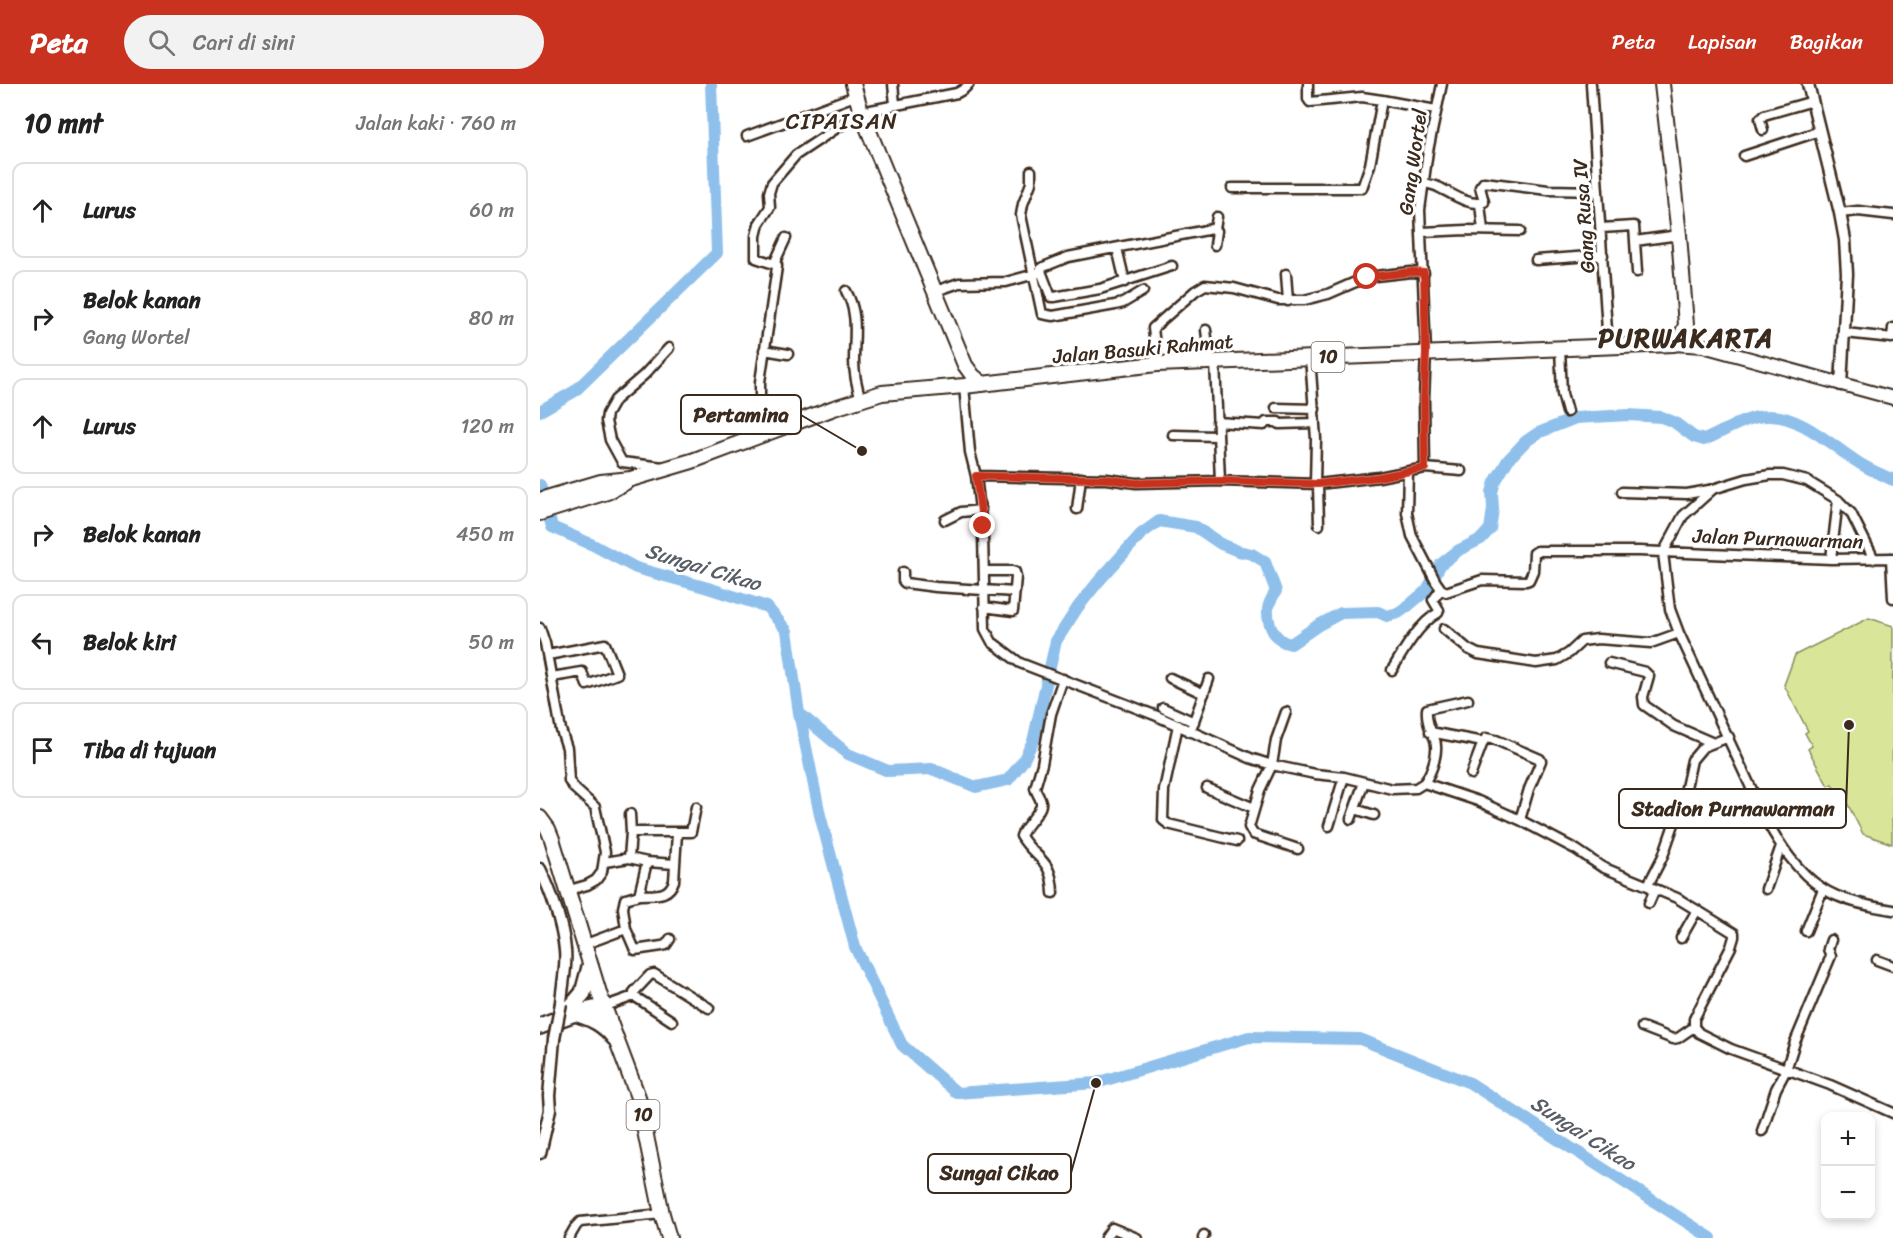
<!DOCTYPE html>
<html lang="id">
<head>
<meta charset="utf-8">
<style>
	body { margin:0; font-family:Sriracha,sans-serif; background:#f2f2f2; color:#222 }
	.controls { position:absolute; right:18px; bottom:18px; display:grid; overflow:hidden; border-radius:12px; box-shadow:0 3px 9px #0003 }
	.controls button { width:54px; height:54px; display:grid; place-items:center; padding:0; border:0; border-bottom:2px solid #e0e0e0; background:#fff; color:#222; font:30px sans-serif }
	.stop { position:absolute; width:18px; height:18px; margin:-14px; border:4px solid #c8321e; border-radius:50%; background:#fff }
	.stop.end { background:#c8321e; border-color:#fff; box-shadow:0 2px 6px #0008 }
	.list { margin:0; padding:0; list-style:none }
	h2 { display:flex; justify-content:space-between; align-items:center; height:78px; margin:0; padding:0 24px; font-size:26px }
	h2 small { font-size:20px; font-weight:400; color:#767676 }
	.list li { display:grid; grid-template-columns:39px 1fr auto; gap:18px; align-items:center; box-sizing:border-box; height:96px; margin:0 12px 12px; padding:0 12px; border:2px solid #e0e0e0; border-radius:12px }
	.list b { display:block; font-size:22px; white-space:nowrap }
	.list p { margin:0; font-size:20px; white-space:nowrap; color:#767676 }
	.list em { font-size:20px; font-style:normal; color:#767676 }
	.icon { flex:none; width:33px; height:33px; fill:none; stroke:currentColor; stroke-width:2; stroke-linecap:round; stroke-linejoin:round }
	.map { position:relative; flex:none; width:1353px; height:1154px; overflow:hidden }
	header { display:flex; align-items:center; gap:36px; box-sizing:border-box; height:84px; padding:0 30px; background:#c8321e; color:#fff }
	header strong { font-size:28px }
	nav { display:flex; gap:33px; margin-inline-start:auto; font-size:21px }
	.search { width:420px; height:54px; background:#f2f2f2; display:flex; align-items:center; gap:15px; box-sizing:border-box; padding:0 21px; border-radius:33px; color:#767676; font-size:22px }
	main { display:flex }
	aside { flex:1; background:#fff }
	.map>svg:first-child { display:block }
	.green { fill:#d9e699; stroke:#8a885c; stroke-width:1.5 }
	.lines { fill:none; stroke-linecap:round; stroke-linejoin:round }
	.river { stroke:#8fc0eb; stroke-width:12 }
	.minor-casing { stroke:#3b2a1e; stroke-width:13 }
	.tertiary-casing { stroke:#3b2a1e; stroke-width:15 }
	.primary-casing { stroke:#3b2a1e; stroke-width:16 }
	.trunk-casing { stroke:#3b2a1e; stroke-width:18 }
	.motorway-casing { stroke:#3b2a1e; stroke-width:20 }
	.minor { stroke:#fff; stroke-width:8 }
	.tertiary { stroke:#fff; stroke-width:10 }
	.primary { stroke:#fff; stroke-width:12 }
	.trunk { stroke:#fff; stroke-width:14 }
	.motorway { stroke:#fff; stroke-width:15 }
	.tertiary-bridge-casing { stroke:#3b2a1e; stroke-width:15; stroke-linecap:butt }
	.tertiary-bridge { stroke:#fff; stroke-width:10 }
	.route { stroke:#c8321e; stroke-width:8 }
	.labels { text-anchor:middle; dominant-baseline:central; stroke-width:6; stroke-linejoin:round; paint-order:stroke }
	.shield { fill:#fff; stroke:#766a62; stroke-width:1.5 }
	.shield-label { font-size:18px; font-weight:bold; fill:#3b2a1e }
	.street-label { font-size:20px; fill:#3b2a1e; stroke:#fff }
	.water-label { font-size:21px; font-style:italic; fill:#585e66; stroke:#fff }
	.quarter-label { font-size:22px; letter-spacing:1.5px; fill:#3b2a1e; stroke:#fff }
	.district-label { font-size:26px; font-weight:bold; letter-spacing:1.5px; fill:#3b2a1e; stroke:#fff }
	.leader { fill:none; stroke:#3b2a1e; stroke-width:2 }
	.callout-dot { fill:#3b2a1e; stroke:#fff; stroke-width:2 }
	.callout { fill:#fff; stroke:#3b2a1e; stroke-width:2 }
	.callout-label { font-size:21px; text-anchor:middle; font-weight:bold; fill:#3b2a1e }
</style>
</head>
<body>
<header>
<strong>Peta</strong>
<div class="search"><svg class="icon" aria-label="search" viewBox="0 0 24 24"><circle cx="10" cy="10" r="6"/><path d="M15 15l6 6"/></svg>Cari di sini</div>
<nav><a>Peta</a><a>Lapisan</a><a>Bagikan</a></nav>
</header>
<main>
<aside>
<h2>10 mnt<small>Jalan kaki · 760 m</small></h2>
<ul class="list">
<li><svg class="icon" aria-label="ahead" viewBox="0 0 24 24"><path d="M12 20V5M6 11l6-6 6 6"/></svg><div><b>Lurus</b></div><em>60 m</em></li>
<li><svg class="icon" aria-label="right" viewBox="0 0 24 24"><path d="M7 20v-9h11M14 6l5 5-5 5"/></svg><div><b>Belok kanan</b><p>Gang Wortel</p></div><em>80 m</em></li>
<li><svg class="icon" aria-label="ahead" viewBox="0 0 24 24"><path d="M12 20V5M6 11l6-6 6 6"/></svg><div><b>Lurus</b></div><em>120 m</em></li>
<li><svg class="icon" aria-label="right" viewBox="0 0 24 24"><path d="M7 20v-9h11M14 6l5 5-5 5"/></svg><div><b>Belok kanan</b></div><em>450 m</em></li>
<li><svg class="icon" aria-label="left" viewBox="0 0 24 24"><path d="M17 20v-9H6M10 6l-5 5 5 5"/></svg><div><b>Belok kiri</b></div><em>50 m</em></li>
<li><svg class="icon" aria-label="arrive" viewBox="0 0 24 24"><path d="M6 21V4h12l-3 4 3 4H6"/></svg><div><b>Tiba di tujuan</b></div></li>
</ul>
</aside>
<div class="map">
<svg width="1353" height="1154" viewBox="0 0 1353 1154">
	<rect width="100%" height="100%" fill="#fff"/>
	<filter id="ink" filterUnits="userSpaceOnUse"><feTurbulence type="fractalNoise" baseFrequency=".0167" numOctaves="2"/><feDisplacementMap in="SourceGraphic" scale="12" xChannelSelector="R" yChannelSelector="G"/><feConvolveMatrix kernelMatrix="1 2 1 2 8 2 1 2 1" color-interpolation-filters="sRGB"/></filter>
	<g filter="url(#ink)">
		<path class="green" d="M1329,534L1353,542L1352,760L1323,750L1303,711L1299,713L1292,700L1288,702L1268,665L1272,662L1265,649L1268,647L1244,601L1255,571Z"/>
		<g class="lines">
			<path class="river" d="M0,327L35,307L177,169L171,0
				M0,401L12,443L53,461L96,484L168,504L227,523L247,547L259,629L280,731L315,863L362,961L417,1009L556,999L709,953L820,955L930,999L1171,1154
				M259,629L308,670L348,687L392,685L436,703L468,696L483,677L493,657L516,557L538,523L558,498L601,450L619,437L656,443L681,460L698,467L712,470L725,478L736,507C733,512 728,520 728,525C727,540 735,558 751,560L777,542L801,529L838,528L847,532L858,529L868,522L887,506L901,480L919,466L941,455L950,445L953,425L952,408L955,398L968,376L985,358L998,349L1036,334L1088,331L1121,333L1134,338L1154,353L1164,356C1184,348 1205,332 1228,332C1260,331 1291,361 1316,377C1327,385 1341,390 1353,396"/>
			<defs>
				<path id="minor" d="M353,0L355,20
					M768,0V15L770,18L822,13L842,16
					M1051,0L1068,262
					M1223,46L1220,35L1224,31L1273,17
					M207,52L315,12
					M1204,72L1280,47
					M491,87V99L483,120L481,131L502,230L513,232L575,221L583,219L603,207
					M884,99C888,100 894,101 898,103C911,109 929,123 944,118L940,103L944,98L1008,106L1058,107
					M692,104H822L830,81L842,16L896,26
					M940,120L943,146
					M1300,129L1318,127L1353,131
					M1061,144L1094,142L1097,188
					M675,145L677,133
					M882,148L926,146L980,147
					M1095,157L1139,151
					M577,164L585,198
					M996,176L1063,171
					M234,180L246,154
					M501,187L511,213H514L560,205L632,182
					M746,190L748,217
					M306,207C319,230 314,252 314,277C314,290 317,303 321,315
					M396,207L419,199L466,198L495,190L501,187V184L528,173L672,145L677,147L675,161
					M666,246L670,277
					M1305,249L1352,254L1353,244
					M1020,264L1022,310L1027,328
					M224,266L248,270
					M770,273L776,355L775,400
					M675,277L680,397
					M617,280L613,244L655,207L665,201L694,204L738,216H764L788,210L827,193L871,188L884,189
					M424,302L430,368L436,392L567,395L596,399L680,397L778,400L839,393L885,384L884,315L886,269L880,126L888,67L902,0
					M736,324L775,325
					M677,338L724,341L726,338H738L739,340L775,339
					M633,351L677,352
					M220,353V298L237,183V181L216,174V152L219,140L230,123L229,109L232,99L256,71L321,28L417,9L424,5L429,0
					M123,383L82,378L70,356L66,337L67,330L75,316L104,291L129,264
					M885,384L921,387
					M868,387L867,429L872,452L896,498L901,505L906,508L942,496L986,497L989,496L993,487L994,469L997,467H1099L1291,475L1353,474
					M436,392L443,450L445,545L452,558L480,579L617,632L710,674L732,681L775,690L804,693L852,705L876,704L884,699L938,717L980,736L1037,766L1062,783L1137,814L1194,849V853L1191,863L1154,935V943L1159,949L1191,965L1290,1001L1353,1029
					M778,400L779,441
					M1082,408L1147,410L1169,406
					M537,425L541,394
					M405,436L421,428L441,426
					M1351,474L1353,514
					M1291,475L1298,416
					M1334,475L1311,429L1298,416L1267,397L1243,391H1230L1206,395L1173,405L1143,432L1123,469L1130,525L1139,549L1226,736C1240,761 1257,788 1282,804C1299,816 1332,823 1353,826
					M444,487H472L475,488L476,493L473,527L444,523
					M363,488V497L365,499L396,503L475,508
					M0,544L5,559L21,646L27,664L29,697L35,705L55,723L65,768L62,788L56,796L47,801L26,807
					M904,545L928,565L938,570L996,579L1017,576L1029,569L1042,557L1058,555L1111,559L1139,549
					M8,571L65,560L77,590L47,601L42,588L12,593
					M1069,579L1105,588L1109,592L1103,613L1104,621L1134,642L1171,658
					M852,586C862,569 880,538 898,529L899,526L893,516L901,505
					M630,594L664,610
					M623,624L654,638
					M746,628L736,656L732,681L720,706L709,743L713,750L758,765
					M638,641L624,706L623,736L628,740L697,757
					M650,648L669,595
					M890,648L943,658L946,654L956,656L1000,675L1001,677L989,705L980,736
					M931,690L943,658
					M884,699C892,688 900,666 894,653C889,644 886,636 887,625L928,616
					M667,704L714,724
					M815,725L834,731
					M90,730L91,748
					M811,735L824,698
					M789,742L804,693
					M89,774L107,778L135,780
					M65,778L89,774L91,748H151L156,723
					M1108,801L1123,772L1145,708L1152,676L1163,663L1189,653
					M1226,805L1241,762
					M513,809C512,773 495,776 481,752C484,742 503,727 501,718C500,713 496,709 495,704L502,680L511,630L523,595
					M99,811L107,778
					M1109,819L1115,805
					M86,845L83,824L85,815C90,814 95,812 100,811C114,810 128,814 134,797L137,749
					M1266,847L1283,805
					M1141,854L1157,826
					M43,861L86,845L95,866L122,862L126,861L130,855
					M1337,876L1353,882
					M94,912V908L110,891L114,890L169,924
					M63,923L94,912L132,937
					M1102,943L1133,955L1138,954L1154,943
					M1222,1047L1236,1005L1246,986L1255,958L1291,872L1288,865L1291,856
					M29,1154L36,1142L40,1138L122,1130
					M565,1154L572,1144L597,1154
					M663,1154L664,1151"/>
				<path id="tertiary" d="M1268,0L1300,129L1305,156L1307,190L1301,301
					M0,785C11,807 23,841 25,866C27,883 22,902 21,919
					M0,1069L10,1026L9,1012L14,955"/>
				<path id="primary" d="M1134,260L1163,262L1353,314"/>
				<path id="trunk" d="M313,0L321,28L425,281L433,292L443,300
					M0,416L61,398L91,395L152,377L294,324L342,309L424,302L617,280L1134,260L1141,253L1146,241L1139,151L1122,0
					M0,429L67,408L86,398
					M0,734L8,745L12,755L60,912L98,1013L122,1130L129,1154"/>
				<path id="motorway" d="M32,922L43,909L50,883
					M35,929C52,934 64,940 75,954
					M0,942L35,929L63,923"/>
			</defs>
			<use href="#minor" class="minor-casing"/>
			<use href="#tertiary" class="tertiary-casing"/>
			<use href="#primary" class="primary-casing"/>
			<use href="#trunk" class="trunk-casing"/>
			<use href="#motorway" class="motorway-casing"/>
			<use href="#minor" class="minor"/>
			<use href="#tertiary" class="tertiary"/>
			<use href="#primary" class="primary"/>
			<use href="#trunk" class="trunk"/>
			<use href="#motorway" class="motorway"/>
			<defs>
				<path id="tertiary-bridge" d="M14,955L21,919"/>
			</defs>
			<use href="#tertiary-bridge" class="tertiary-bridge-casing"/>
			<use href="#tertiary-bridge" class="tertiary-bridge"/>
		</g>
	</g>
	<g class="lines" filter="url(#ink)">
		<path class="route" d="M443,442L436,392L567,395L596,399L680,397L778,400L839,393L885,384L884,315L886,269L884,189L872,188L827,193"/>
	</g>
	<g class="labels">
		<g class="shield">
			<rect x="771.5" y="258" width="33" height="30" rx="4.5"/>
			<rect x="86.5" y="1016" width="33" height="30" rx="4.5"/>
		</g>
		<g class="shield-label">
			<text x="788" y="273">10</text>
			<text x="103" y="1031">10</text>
		</g>
		<g class="street-label">
			<text transform="translate(873 78) rotate(-82)">Gang Wortel</text>
			<text transform="translate(1044 132) rotate(-94)">Gang Rusa IV</text>
			<text transform="translate(603 265) rotate(-5)">Jalan Basuki Rahmat</text>
			<text transform="translate(1238 455) rotate(2)">Jalan Purnawarman</text>
		</g>
		<g class="water-label">
			<text transform="translate(163 483) rotate(17)">Sungai Cikao</text>
			<text transform="translate(1043 1049) rotate(33)">Sungai Cikao</text>
		</g>
		<g class="quarter-label">
			<text x="302" y="37">CIPAISAN</text>
		</g>
		<g class="district-label">
			<text x="1146" y="254">PURWAKARTA</text>
		</g>
	</g>
	<path class="leader" d="M322 367L261 331M1309 641L1306 724M556 999L531 1089"/>
	<g class="callout-dot">
		<circle cx="322" cy="367" r="6"/>
		<circle cx="1309" cy="641" r="6"/>
		<circle cx="556" cy="999" r="6"/>
	</g>
	<g class="callout">
		<rect x="141" y="311" width="120" height="39" rx="6"/>
		<rect x="1079" y="705" width="227" height="39" rx="6"/>
		<rect x="388" y="1070" width="143" height="39" rx="6"/>
	</g>
	<g class="callout-label">
		<text x="201" y="338">Pertamina</text>
		<text x="1193" y="732">Stadion Purnawarman</text>
		<text x="459" y="1096">Sungai Cikao</text>
	</g>
</svg>
<div class="controls">
<button>+</button>
<button>−</button>
</div>
<div class="stop" style="left:827px;top:193px"></div>
<div class="stop end" style="left:443px;top:442px"></div>
</div>
</main>
</body>
</html>
